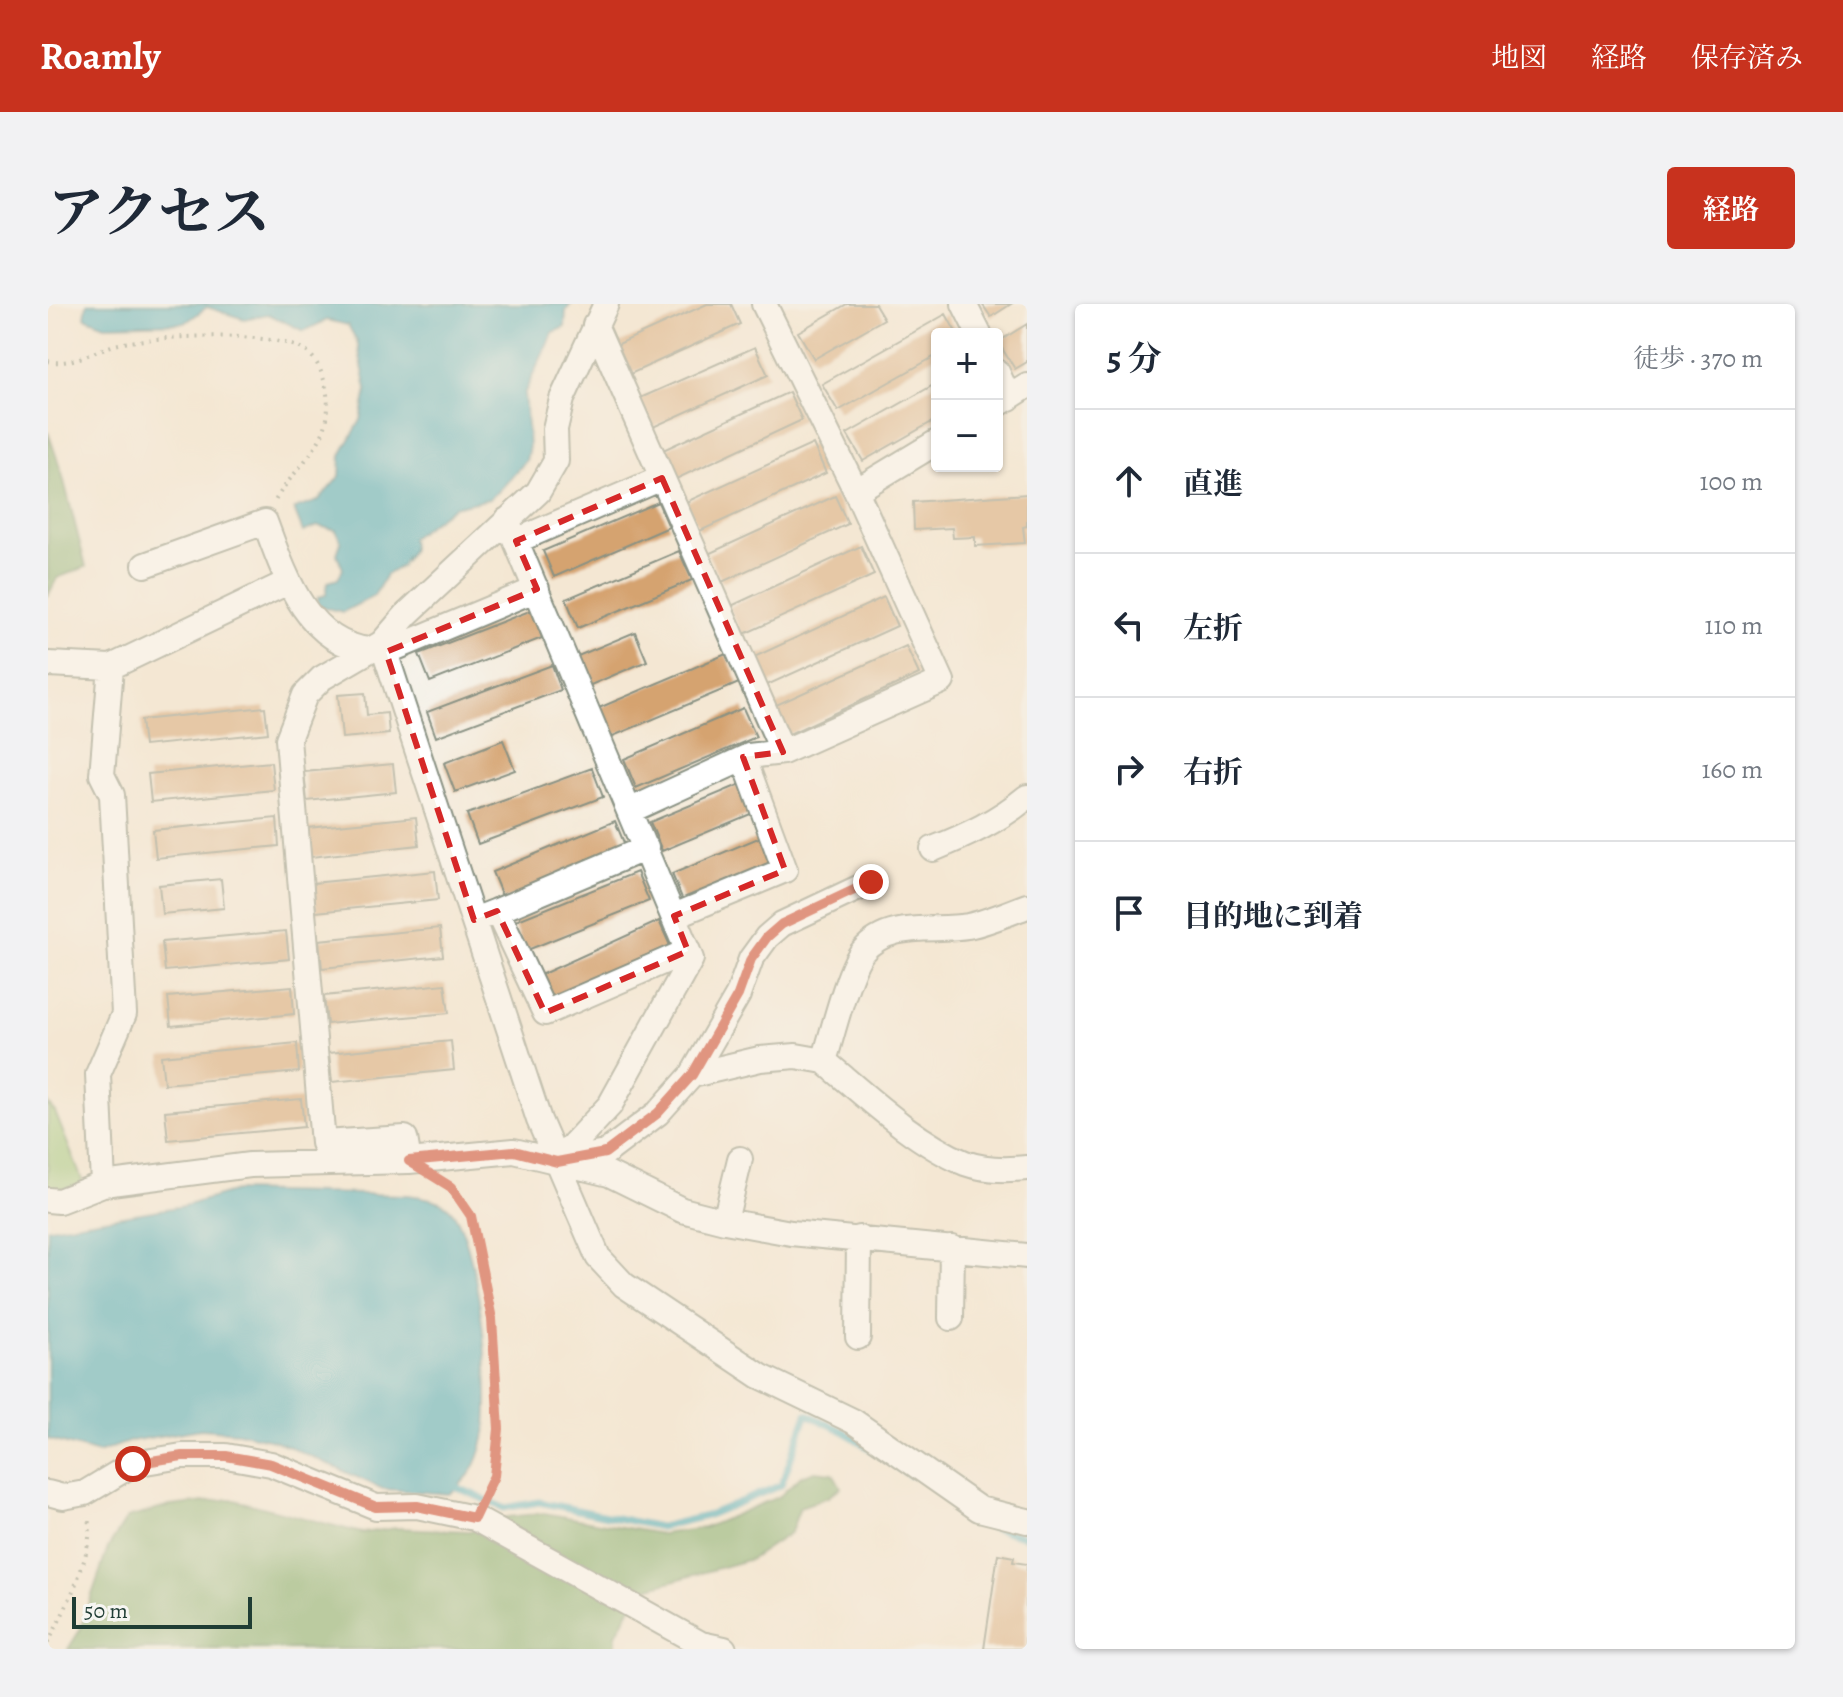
<!DOCTYPE html>
<html lang="ja">
<head>
<meta charset="utf-8">
<style>
	body { margin:0; font-family:Alegreya,"Noto Serif JP",serif; background:#f2f2f3; color:#1f2937 }
	.controls { position:absolute; right:24px; top:24px; display:grid; overflow:hidden; border-radius:8px; box-shadow:0 2px 6px #0004 }
	.controls button { width:72px; height:72px; display:grid; place-items:center; padding:0; border:0; border-bottom:2px solid #e0e1e3; background:#fff; color:#1f2937; font:40px sans-serif }
	.scale { position:absolute; left:24px; bottom:20px; width:180px; box-sizing:border-box; padding-left:8px; border:4px solid #1f3d34; border-top:0; font-size:22px; line-height:28px; white-space:nowrap; color:#1f3d34; -webkit-text-stroke:6px #f6f6f2; paint-order:stroke }
	.stop { position:absolute; width:24px; height:24px; margin:-18px; border:6px solid #c8321e; border-radius:50%; background:#fff }
	.stop.end { background:#c8321e; border-color:#fff; box-shadow:0 2px 8px #0008 }
	.list { margin:0; padding:0; list-style:none }
	h2 { display:flex; justify-content:space-between; align-items:center; height:104px; margin:0; padding:0 32px; font-size:34px }
	h2 small { font-size:26px; font-weight:400; color:#747a83 }
	.list li { display:grid; grid-template-columns:52px 1fr auto; gap:24px; align-items:center; box-sizing:border-box; height:144px; padding:0 32px; border-top:2px solid #e0e1e3 }
	.list b { display:block; font-size:30px; white-space:nowrap }
	.list em { font-size:26px; font-style:normal; color:#747a83 }
	.icon { flex:none; width:44px; height:44px; fill:none; stroke:currentColor; stroke-width:2; stroke-linecap:round; stroke-linejoin:round }
	.map { position:relative; flex:none; width:979px; height:1345px; overflow:hidden; border-radius:8px }
	header { display:flex; align-items:center; gap:48px; box-sizing:border-box; height:112px; padding:0 40px; background:#c8321e; color:#fff }
	header strong { font-size:38px }
	nav { display:flex; gap:44px; margin-inline-start:auto; font-size:28px }
	.intro { display:flex; align-items:center; justify-content:space-between; box-sizing:border-box; height:192px; padding:0 48px }
	h1 { margin:0; font-size:56px }
	.button { padding:20px 36px; border-radius:8px; background:#c8321e; color:#fff; font-size:28px; font-weight:700 }
	main { display:flex; gap:48px; padding:0 48px }
	aside { flex:1; background:#fff; border-radius:8px; box-shadow:0 2px 6px #0004 }
	.map>svg:first-child { display:block }
	.green { fill:#94c372; stroke:#5a8053; stroke-width:2 }
	.forest { fill:#77a964; stroke:#4b734c; stroke-width:2 }
	.water { fill:#3ca9bb; stroke:#2e7378; stroke-width:2 }
	.lines { fill:none; stroke-linecap:round; stroke-linejoin:round }
	.stream { stroke:#3ca9bb; stroke-width:7 }
	.building { fill:#d5a36f }
	.street-casing { stroke:#8a9284; stroke-width:28 }
	.path { stroke:#8a9284; stroke-width:4; stroke-dasharray:2 6; stroke-linecap:butt }
	.street { stroke:#fff; stroke-width:24 }
	.route { stroke:#c8321e; stroke-width:10 }
	.marked { fill:none; stroke:#d62828; stroke-width:6; stroke-dasharray:16 10; stroke-linejoin:round }
</style>
</head>
<body>
<header>
<strong>Roamly</strong>
<nav><a>地図</a><a>経路</a><a>保存済み</a></nav>
</header>
<div class="intro"><h1>アクセス</h1><a class="button">経路</a></div>
<main>
<div class="map">
<svg width="979" height="1345" viewBox="0 0 979 1345">
	<rect width="100%" height="100%" fill="#f6f6f2"/>
	<filter id="ink" filterUnits="userSpaceOnUse"><feTurbulence type="fractalNoise" baseFrequency=".0125" numOctaves="2"/><feDisplacementMap in="SourceGraphic" scale="16" xChannelSelector="R" yChannelSelector="G"/><feConvolveMatrix kernelMatrix="1 2 1 2 8 2 1 2 1" color-interpolation-filters="sRGB"/></filter>
	<filter id="wash" filterUnits="userSpaceOnUse"><feTurbulence type="fractalNoise" baseFrequency=".006" numOctaves="4" result="noise"/><feDisplacementMap in="SourceGraphic" scale="32" xChannelSelector="R" yChannelSelector="G"/><feGaussianBlur stdDeviation="1.8" result="paint"/><feColorMatrix in="noise" values="0 0 0 0 0 0 0 0 0 0 0 0 0 0 0 0 0 1.4 0 .05"/><feComposite in="paint" operator="in"/></filter>
	<g filter="url(#wash)">
		<rect width="100%" height="100%" fill="#f4e7d3"/>
		<path class="green" d="M0,800L7,808L36,881L0,887Z"/>
		<path class="forest" d="M0,128L14,169L38,263L9,274L0,292Z
			M767,1167L785,1169L793,1183L780,1193L752,1203L743,1228L703,1255L592,1286L568,1331V1345H20L32,1326L60,1244L79,1214L122,1202L183,1195L314,1229L348,1224L422,1227L460,1213L496,1209L613,1230L656,1224L732,1192L753,1172Z"/>
		<path class="water" d="M39,0H523L518,7L517,23L505,28L476,90L481,142L478,157L451,187L441,195L405,203L363,234L364,245L353,262L338,271L326,292L295,308L269,302L270,293L278,291L280,278L290,275L295,265L289,250L293,238L288,226L270,222L255,228L246,205L270,197L292,172L293,151L313,116L319,86L309,37L300,21L279,16L256,27L220,10L196,15L159,3L137,19L57,21L37,13Z
			M187,887L360,891C374,893 389,894 400,903C431,928 446,1097 436,1135C429,1164 423,1172 401,1190L335,1185L229,1137L190,1128L153,1125L83,1137L50,1149L0,1135V924L136,902Z"/>
		<g class="lines">
			<path class="stream" d="M404,1181L456,1204L491,1198L612,1223L658,1212L733,1181L759,1110L797,1128L862,1171
				M918,1210L945,1224L979,1233"/>
		</g>
		<g id="blocks">
			<path class="building" d="M659,0H683L692,20L580,71L566,42Z
				M799,0H827L836,15L766,55L750,28Z
				M934,0H963L943,13Z
				M898,10L909,30H889V51L790,107L774,80Z
				M979,20V58L967,65L950,38Z
				M707,43L720,71L603,124L590,95Z
				M889,79V115L815,157L799,130Z
				M741,88L754,116L628,175L615,146Z
				M765,140L778,169L652,227L638,198Z
				M979,190V222L975,223L977,239L927,242V233L905,234L904,224L866,226L865,198Z
				M787,192L800,220L674,278L660,250Z
				M610,198L621,223L506,273L495,247Z
				M813,242L826,271L694,331L681,303Z
				M631,247L644,276L530,324L518,295Z
				M836,293L849,322L717,382L704,354Z
				M484,306L494,334L382,378L371,350Z
				M587,328L599,357L538,383L525,354Z
				M858,342L871,370L739,431L726,402Z
				M678,350L691,379L558,435L546,406Z
				M504,361L513,386L388,433L379,408Z
				M317,389L319,411L339,409L341,430L294,434L290,391Z
				M217,403L220,429L96,442L93,416Z
				M695,404L708,433L588,484L576,455Z
				M455,436L467,466L407,488L396,459Z
				M223,458L226,486L103,498L100,470Z
				M345,460L348,488L259,497L256,468Z
				M544,464L555,493L430,540L419,510Z
				M693,480L705,509L614,547L602,518Z
				M368,513L371,541L263,553L260,524Z
				M229,514L231,542L108,554L105,526Z
				M567,517L579,546L456,597L444,568Z
				M715,532L727,561L636,599L624,570Z
				M387,567L390,596L268,608L265,579Z
				M589,568L601,597L477,647L465,618Z
				M173,575L176,604L114,610L111,581Z
				M611,617L624,646L503,700L490,672Z
				M392,624L395,652L274,664L271,636Z
				M238,627L241,655L117,667L114,638Z
				M397,680L401,709L279,720L276,692Z
				M244,682L246,710L123,722L120,693Z
				M403,737L406,766L284,778L281,749Z
				M249,739L251,768L116,780L113,752Z
				M253,795L256,823L120,836L117,807Z
				M950,1250L966,1253L965,1258L979,1260L977,1345H936Z"/>
		</g>
	</g>
	<g filter="url(#ink)">
		<use href="#blocks" fill-opacity="0" stroke="#8a9284" stroke-width="2"/>
		<g class="lines">
			<defs>
				<path id="street" d="M916,0L931,30
					M547,21L735,448
					M949,68L961,94
					M949,101L979,82
					M808,187L889,138
					M459,216L643,655L562,801L509,858
					M468,237L614,174
					M97,261L217,218C236,269 258,339 321,346
					M334,339L491,816L550,953L576,981L712,1072L805,1117L931,1205L979,1217
					M338,348L489,285
					M0,360L63,363L240,278
					M583,506L701,452L735,448L894,377L808,187L716,0
					M885,545C920,531 950,517 979,493
					M449,607L598,544
					M626,612L737,566L696,455
					M426,616L449,607L497,709L640,647
					M776,757C818,792 866,838 917,859C936,866 959,866 979,864
					M644,771L690,691L703,655L719,633L734,620L823,578
					M519,856L557,849L610,809L644,771L712,755L748,752L776,757C784,732 800,664 815,647C842,616 885,628 920,622C940,618 960,609 979,602
					M361,857L357,834L275,839L240,435L257,391L274,374L334,339L359,310L490,188L508,157L507,125L514,95L558,0
					M55,880L50,770L76,710L64,491L54,471L63,363
					M0,896L11,897L55,880L202,861L361,857L466,847L561,870L634,906L677,917L743,929L979,952
					M677,917L692,855
					M903,1014L904,944
					M810,1033L811,934
					M0,1189L15,1193L37,1189L85,1160L134,1152H178L223,1160L328,1203L369,1202L426,1214L653,1340L676,1345"/>
			</defs>
			<use href="#street" class="street-casing"/>
			<path class="path" d="M0,57C23,63 48,45 71,40C108,32 229,25 259,48C278,63 284,101 277,123C268,151 239,173 226,199
				M393,877C405,885 419,901 424,914C429,929 430,947 433,963C446,1026 465,1132 437,1192
				M0,1339C17,1306 47,1248 41,1212"/>
			<use href="#street" class="street"/>
		</g>
	</g>
	<g class="lines" filter="url(#ink)">
		<path class="route" d="M85,1160L134,1152H178L223,1160L328,1203L369,1202L426,1214L446,1172L451,1125L444,1015L423,912L403,883L361,857L466,847L509,858L557,849L610,809L644,771L690,691L703,655L719,633L734,620L823,578"/>
	</g>
	<path d="M0 0H979V1345H0ZM614,174L735,448L695,453L737,566L626,612L640,647L497,709L449,607L426,616L338,348L489,285L468,237Z" fill="#f4e7d3" fill-opacity=".55" fill-rule="evenodd"/>
	<path class="marked" d="M614,174L735,448L695,453L737,566L626,612L640,647L497,709L449,607L426,616L338,348L489,285L468,237Z"/>
</svg>
<div class="controls">
<button>+</button>
<button>−</button>
</div>
<div class="scale">50 m</div>
<div class="stop" style="left:85px;top:1160px"></div>
<div class="stop end" style="left:823px;top:578px"></div>
</div>
<aside>
<h2>5 分<small>徒歩 · 370 m</small></h2>
<ul class="list">
<li><svg class="icon" aria-label="ahead" viewBox="0 0 24 24"><path d="M12 20V5M6 11l6-6 6 6"/></svg><div><b>直進</b></div><em>100 m</em></li>
<li><svg class="icon" aria-label="left" viewBox="0 0 24 24"><path d="M17 20v-9H6M10 6l-5 5 5 5"/></svg><div><b>左折</b></div><em>110 m</em></li>
<li><svg class="icon" aria-label="right" viewBox="0 0 24 24"><path d="M7 20v-9h11M14 6l5 5-5 5"/></svg><div><b>右折</b></div><em>160 m</em></li>
<li><svg class="icon" aria-label="arrive" viewBox="0 0 24 24"><path d="M6 21V4h12l-3 4 3 4H6"/></svg><div><b>目的地に到着</b></div></li>
</ul>
</aside>
</main>
</body>
</html>
